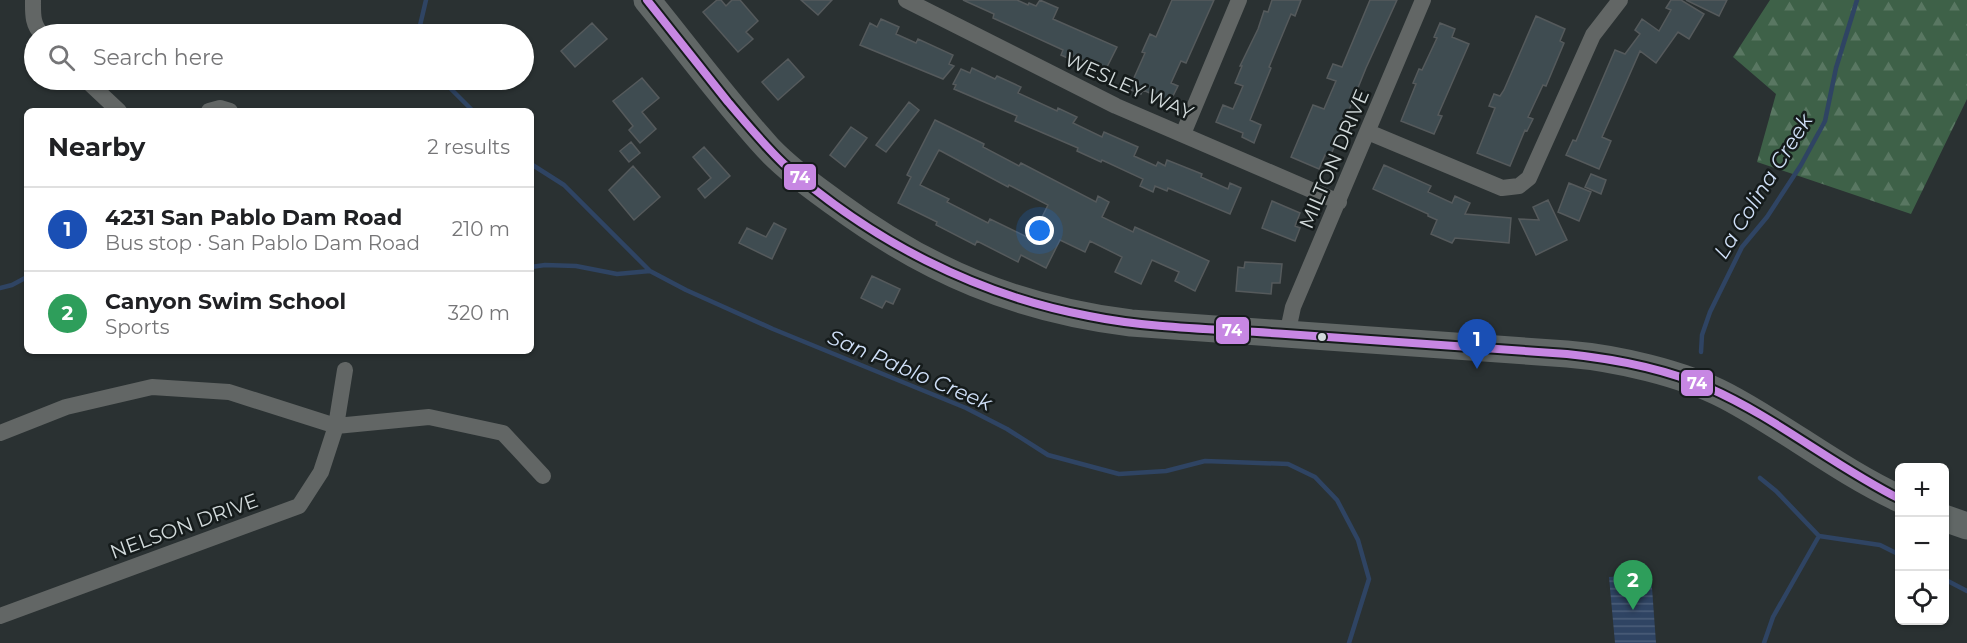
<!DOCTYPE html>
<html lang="en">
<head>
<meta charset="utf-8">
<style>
	body { margin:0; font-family:Montserrat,sans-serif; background:#f6f6f6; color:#202124 }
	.controls { position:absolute; right:18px; bottom:18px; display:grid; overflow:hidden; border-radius:9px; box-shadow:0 2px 4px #0004 }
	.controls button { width:54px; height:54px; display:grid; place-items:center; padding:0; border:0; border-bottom:2px solid #e0e0e0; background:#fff; color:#202124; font:30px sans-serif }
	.you { position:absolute; left:1040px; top:231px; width:21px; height:21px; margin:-15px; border:4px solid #fff; border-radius:50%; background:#1a73e8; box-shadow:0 0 0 9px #1a73e833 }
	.badge { display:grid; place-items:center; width:39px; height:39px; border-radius:50%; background:#565a5c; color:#fff; font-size:20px; font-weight:700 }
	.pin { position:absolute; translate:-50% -50px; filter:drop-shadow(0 2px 3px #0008) }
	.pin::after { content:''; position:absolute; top:32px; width:21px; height:18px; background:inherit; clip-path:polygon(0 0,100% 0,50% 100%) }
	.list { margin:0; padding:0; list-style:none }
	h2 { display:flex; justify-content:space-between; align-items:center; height:78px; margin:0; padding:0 24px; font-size:26px }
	h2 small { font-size:20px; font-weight:400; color:#757577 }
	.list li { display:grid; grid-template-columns:39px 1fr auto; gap:18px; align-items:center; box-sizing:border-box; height:84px; padding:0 24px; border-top:2px solid #e0e0e0 }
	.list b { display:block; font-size:22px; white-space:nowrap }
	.list p { margin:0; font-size:20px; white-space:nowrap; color:#757577 }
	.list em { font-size:20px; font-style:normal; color:#757577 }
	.icon { flex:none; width:33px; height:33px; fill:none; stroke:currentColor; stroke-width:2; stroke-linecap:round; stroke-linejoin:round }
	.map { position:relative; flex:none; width:1967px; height:643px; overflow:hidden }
	.search { position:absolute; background:#fff; box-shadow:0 2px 4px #0004; left:24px; top:24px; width:510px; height:66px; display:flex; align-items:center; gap:15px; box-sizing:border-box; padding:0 21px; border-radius:33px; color:#757577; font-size:22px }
	.panel { position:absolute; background:#fff; box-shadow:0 2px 4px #0004; left:24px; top:108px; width:510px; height:246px; border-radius:9px }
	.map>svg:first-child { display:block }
	.forest { fill:url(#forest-firs) }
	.water { fill:url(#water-rules) }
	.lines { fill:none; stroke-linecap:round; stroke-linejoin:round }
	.stream { stroke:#2f4463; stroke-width:4.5 }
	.building { fill:#3f4c51; stroke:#555a5c; stroke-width:1.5; fill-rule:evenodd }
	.street { stroke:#626665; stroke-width:16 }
	.primary { stroke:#616766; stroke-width:27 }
	.bus-1-casing { stroke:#151b1b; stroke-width:12 }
	.bus-1 { stroke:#c787e3; stroke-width:8 }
	.bus-dot { fill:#d2dadb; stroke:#151b1b; stroke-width:2 }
	.labels { text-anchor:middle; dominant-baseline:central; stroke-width:5; stroke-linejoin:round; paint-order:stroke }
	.street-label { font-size:20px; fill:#d2dadb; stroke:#151b1b }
	.water-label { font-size:21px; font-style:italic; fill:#cfdff7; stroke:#151b1b }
	.line-badge { stroke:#151b1b; stroke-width:2 }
	.badge-label { font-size:16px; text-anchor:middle; font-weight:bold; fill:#fff }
</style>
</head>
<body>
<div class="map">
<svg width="1967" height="643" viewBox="0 0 1967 643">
	<defs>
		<pattern id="forest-firs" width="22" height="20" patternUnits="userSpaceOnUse" patternTransform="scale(1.5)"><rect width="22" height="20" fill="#3e6148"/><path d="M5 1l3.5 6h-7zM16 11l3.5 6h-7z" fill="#597762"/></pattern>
		<pattern id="water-rules" width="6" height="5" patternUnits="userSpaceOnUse" patternTransform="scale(1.5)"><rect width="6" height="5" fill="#2f4463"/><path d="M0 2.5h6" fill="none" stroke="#4c5e79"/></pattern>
	</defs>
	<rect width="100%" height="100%" fill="#2a3132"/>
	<path class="forest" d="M1770,0H1967V99L1911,214L1757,162L1776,94L1733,57Z"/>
	<path class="water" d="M1651,574L1656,643H1615L1609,577Z"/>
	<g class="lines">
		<path class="stream" d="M418,34L426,0
			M442,80L473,111
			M531,164L564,185L650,271L686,290L773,329L966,408L1007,429L1048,455L1119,474L1166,471L1205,461L1288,464L1315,477L1337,500L1358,540L1369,579L1349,643
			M531,267L545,265L576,266L617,274L650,271
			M0,288L12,285L27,277
			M1701,352L1702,335L1710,312L1742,247L1767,217L1801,165L1825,121L1836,68L1857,0
			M1760,478L1776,491L1819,536
			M1944,579L1967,591
			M1764,643L1773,617L1819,536L1880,545L1900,555"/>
	</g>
	<path class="building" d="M717,0H721L726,6L732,0H740L758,21L746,32L753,39L738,52L703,12Z
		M801,0H832L818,15Z
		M963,0H1017L1028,5L1029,3L1036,6L1040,0L1058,8L1053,19L1117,47L1105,71L1074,56L1072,60L1061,55L1063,50L993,18L994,14Z
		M1172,0H1214L1186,63L1181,61L1171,83L1178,86L1170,102L1143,90L1141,94L1129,89L1145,53L1142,52L1150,34L1156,37Z
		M1272,0H1301L1295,16L1291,14L1269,67L1271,68L1250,120L1261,125L1254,143L1242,137L1243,133L1216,122L1223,105L1233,109L1243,86L1235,83L1242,66H1240L1258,29L1264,11L1268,12Z
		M1370,0H1397L1366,68L1330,157L1325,155L1319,169L1291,157L1313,105L1324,109L1336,81L1327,78L1333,64L1342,67Z
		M1671,0H1681L1704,14L1689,39L1678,32L1656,63L1640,51L1602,137L1611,141L1599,169L1566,155L1573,140L1576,141L1615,50L1625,54L1640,34L1635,30L1642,19L1659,31L1671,10L1666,8Z
		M1686,0H1727L1719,16Z
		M1536,16L1565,29L1560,41L1564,43L1546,86L1543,85L1528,117L1533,119L1527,131L1525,130L1510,166L1477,153L1495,108L1489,106L1494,94L1500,96L1504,90Z
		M881,19L899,27L896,34L916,43L918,39L953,55L949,64L954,66L943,79L860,45L870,23L877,27Z
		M592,23L607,39L575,67L561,51Z
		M1440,23L1455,29L1452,37L1469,44L1438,115L1442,116L1434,134L1401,121L1416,84L1413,83L1419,69L1422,70L1437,38L1434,37Z
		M788,59L804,77L778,100L762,82Z
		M972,68L995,79L997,76L1021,87L1018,93L1057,111L1058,108L1077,117L1073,123L1102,137L1104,132L1138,147L1134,156L1156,166L1158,162L1165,166L1167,160L1202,174L1201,177L1228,189L1230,183L1241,188L1230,214L1168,188L1167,191L1155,186L1153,192L1140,186L1143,179L1102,160L1101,162L1077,151L1078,148L1015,121L1017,116L954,89L956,85L953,84L961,69L970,73Z
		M642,78L659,98L642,112L656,129L640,143L629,130L633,126L613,101Z
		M909,102L919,110L886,152L876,145Z
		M935,120L984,144L983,147L1019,166L1021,163L1096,202L1098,196L1109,202L1102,217L1133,232L1135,227L1209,261L1195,291L1175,281L1179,272L1152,260L1141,284L1115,272L1122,257L1090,241L1085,252L1060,240L1046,268L1021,255L1018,262L977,241L975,245L936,225L937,222L898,203L911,177L907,175ZM939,150L1008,187L1009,185L1048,205L1031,239L990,219L988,223L947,202L949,199L920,185Z
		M851,127L867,138L845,167L830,155Z
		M631,142L640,153L629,162L620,151Z
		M704,147L730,176L705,198L698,189L711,178L693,157Z
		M1384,165L1431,186L1428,192L1452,203L1455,196L1470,203L1465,214L1511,218L1509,243L1455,238L1452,243L1431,234L1437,220L1428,216V214L1373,189Z
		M633,166L660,197L634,220L609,190Z
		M1591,174L1606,180L1601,194L1585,187Z
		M1569,183L1591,192L1579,221L1558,212Z
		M1548,200L1567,240L1536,255L1519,219L1539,220L1533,207Z
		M1272,201L1300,213L1295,226L1300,228L1295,241L1262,228Z
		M774,223L786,229L772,259L739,243L747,228L766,237Z
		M1245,262L1282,264L1280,283H1272L1271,294L1236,291L1238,267L1244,268Z
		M872,276L900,289L893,304L886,301L882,308L861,298Z"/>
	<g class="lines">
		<path class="street" d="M33,0C33,13 32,25 42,34
			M906,0L1116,106L1339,202
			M86,80L119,111
			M209,111L220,108L230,111
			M1368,132L1502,188L1519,186L1529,178L1593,35L1620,0
			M1183,134L1239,0
			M1287,335L1293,307L1423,0
			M0,433L66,407L152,387L229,392L336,426L429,417L503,433L543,476
			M0,616L299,506L321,472L336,426L345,370"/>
		<path class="primary" d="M647,0C687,49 725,101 768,148C788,169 812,186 835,203C927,271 1017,309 1131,323L1567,354C1616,358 1682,373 1726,396C1785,427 1838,470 1900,499
			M1944,518L1967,526"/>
		<defs>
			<path id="bus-1" d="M647,0C674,34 701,68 728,102C746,123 764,145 784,164C870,240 976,295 1089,316C1153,329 1220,329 1286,334C1380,341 1473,347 1567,354C1615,359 1664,368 1709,388C1775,417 1834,466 1900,499"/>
		</defs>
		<use href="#bus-1" class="bus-1-casing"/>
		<use href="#bus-1" class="bus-1"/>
	</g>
	<circle class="bus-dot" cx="1322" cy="337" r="5"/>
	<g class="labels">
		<g class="street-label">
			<text transform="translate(1129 86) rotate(24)">WESLEY WAY</text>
			<text transform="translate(1334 159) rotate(-67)">MILTON DRIVE</text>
			<text transform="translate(184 526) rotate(-20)">NELSON DRIVE</text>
		</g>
		<g class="water-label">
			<text transform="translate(1763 186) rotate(-58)">La Colina Creek</text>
			<text transform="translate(910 370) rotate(23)">San Pablo Creek</text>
		</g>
	</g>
	<g class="line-badge">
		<rect x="783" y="163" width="34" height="28" rx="6" fill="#c787e3"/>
		<rect x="1215" y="316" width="35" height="29" rx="6" fill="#c787e3"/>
		<rect x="1680" y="369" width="34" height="28" rx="6" fill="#c787e3"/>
	</g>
	<g class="badge-label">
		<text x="800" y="183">74</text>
		<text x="1232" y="336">74</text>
		<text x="1697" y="389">74</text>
	</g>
</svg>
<div class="controls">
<button>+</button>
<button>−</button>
<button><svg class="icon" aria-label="locate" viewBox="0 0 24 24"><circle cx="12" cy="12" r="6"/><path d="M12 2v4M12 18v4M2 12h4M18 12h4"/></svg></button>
</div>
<div class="you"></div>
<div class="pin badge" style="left:1477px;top:369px;background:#1a4fb4">1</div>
<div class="pin badge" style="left:1633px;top:610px;background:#2e9e5b">2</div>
<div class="search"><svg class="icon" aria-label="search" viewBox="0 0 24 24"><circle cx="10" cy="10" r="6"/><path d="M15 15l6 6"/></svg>Search here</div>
<section class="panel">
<h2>Nearby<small>2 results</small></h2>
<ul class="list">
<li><span class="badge" style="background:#1a4fb4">1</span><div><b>4231 San Pablo Dam Road</b><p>Bus stop · San Pablo Dam Road</p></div><em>210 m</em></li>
<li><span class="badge" style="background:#2e9e5b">2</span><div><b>Canyon Swim School</b><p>Sports</p></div><em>320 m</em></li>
</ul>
</section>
</div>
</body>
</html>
